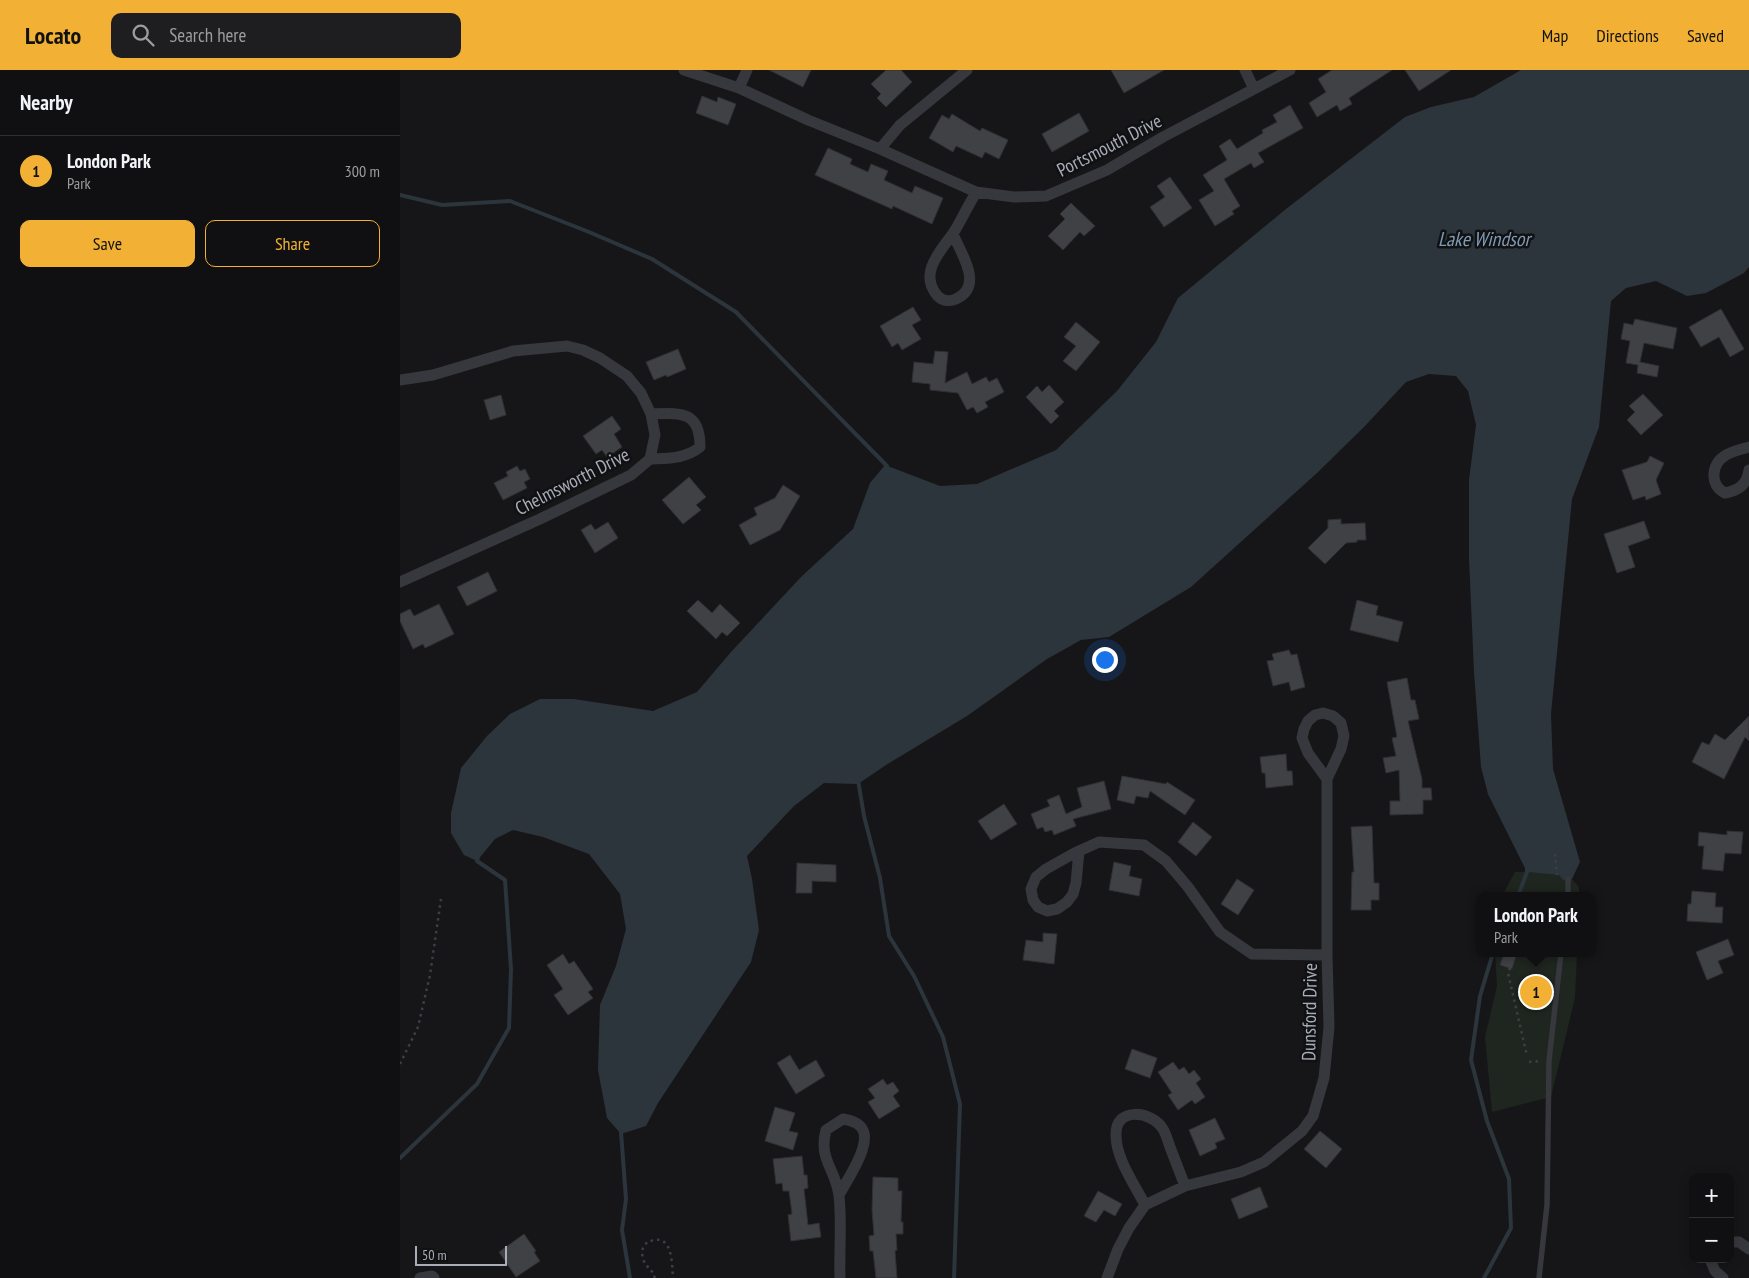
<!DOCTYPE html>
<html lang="en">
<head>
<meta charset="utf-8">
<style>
	body { margin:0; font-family:"PT Sans Narrow",sans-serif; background:#1e1e20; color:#f1f3f6 }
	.controls { position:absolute; right:15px; bottom:15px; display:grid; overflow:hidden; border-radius:10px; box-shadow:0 2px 12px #0003 }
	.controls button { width:45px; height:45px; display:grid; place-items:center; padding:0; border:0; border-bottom:1px solid #303032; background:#101012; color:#f1f3f6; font:25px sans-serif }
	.scale { position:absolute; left:15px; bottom:12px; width:92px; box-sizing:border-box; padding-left:5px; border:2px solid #a8adb8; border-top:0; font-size:14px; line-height:18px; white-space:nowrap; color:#a8adb8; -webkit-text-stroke:4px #111113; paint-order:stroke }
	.you { position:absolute; left:704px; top:589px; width:18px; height:18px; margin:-12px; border:4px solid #fff; border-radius:50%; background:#1a73e8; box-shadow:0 0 0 8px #1a73e833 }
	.badge { display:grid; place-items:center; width:32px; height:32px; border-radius:50%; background:#f2b134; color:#111; font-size:16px; font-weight:700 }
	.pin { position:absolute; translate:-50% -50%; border:2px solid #fff; box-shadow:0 1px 5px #0006 }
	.popup { position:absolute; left:1076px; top:822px; width:120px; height:65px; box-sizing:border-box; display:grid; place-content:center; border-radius:10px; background:#101012; filter:drop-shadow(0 1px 4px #0005); font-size:16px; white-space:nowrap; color:#9c9d9f }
	.popup b { font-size:19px; color:#f1f3f6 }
	.popup::after { content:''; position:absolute; left:50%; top:100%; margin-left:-10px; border:10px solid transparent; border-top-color:#101012 }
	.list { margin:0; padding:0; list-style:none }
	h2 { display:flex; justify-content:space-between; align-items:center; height:65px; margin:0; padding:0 20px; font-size:21px }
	h2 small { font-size:16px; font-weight:400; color:#9c9d9f }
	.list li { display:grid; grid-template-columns:32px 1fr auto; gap:15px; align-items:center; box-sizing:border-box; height:70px; padding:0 20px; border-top:1px solid #303032 }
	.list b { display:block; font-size:19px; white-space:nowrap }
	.list p { margin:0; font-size:16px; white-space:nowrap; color:#9c9d9f }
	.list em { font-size:16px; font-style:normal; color:#9c9d9f }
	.actions { display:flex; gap:10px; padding:15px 20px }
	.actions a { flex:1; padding:11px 0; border:1px solid #f2b134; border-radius:10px; text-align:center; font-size:18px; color:#f2b134 }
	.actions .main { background:#f2b134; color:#111 }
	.icon { flex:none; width:28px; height:28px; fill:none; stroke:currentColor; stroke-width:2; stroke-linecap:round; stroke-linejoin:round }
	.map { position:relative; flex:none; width:1349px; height:1208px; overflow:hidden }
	header { display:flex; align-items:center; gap:30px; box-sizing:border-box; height:70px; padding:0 25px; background:#f2b134; color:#111 }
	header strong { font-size:24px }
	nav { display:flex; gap:28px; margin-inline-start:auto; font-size:18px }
	.search { width:350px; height:45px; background:#1e1e20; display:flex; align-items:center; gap:12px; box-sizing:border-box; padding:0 18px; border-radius:10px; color:#9c9d9f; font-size:19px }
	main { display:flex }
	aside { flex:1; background:#101012 }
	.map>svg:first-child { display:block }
	.green { fill:#1e261f }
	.water { fill:#2c353c }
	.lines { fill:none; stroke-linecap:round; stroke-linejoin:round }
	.stream { stroke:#2c353c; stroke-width:4 }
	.building { fill:#404145; stroke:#303034 }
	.path { stroke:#3d3f44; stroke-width:2.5; stroke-dasharray:2.5 4; stroke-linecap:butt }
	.service { stroke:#37383d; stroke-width:5.5 }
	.minor { stroke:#37383d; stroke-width:11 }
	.labels { text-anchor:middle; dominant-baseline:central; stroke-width:5; stroke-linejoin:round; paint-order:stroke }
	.street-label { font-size:19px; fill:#a8adb8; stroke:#111113 }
	.water-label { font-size:20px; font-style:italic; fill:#7f9bb3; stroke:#111113 }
</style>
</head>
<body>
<header>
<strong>Locato</strong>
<div class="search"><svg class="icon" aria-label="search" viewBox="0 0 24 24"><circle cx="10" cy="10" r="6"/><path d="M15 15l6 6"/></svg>Search here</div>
<nav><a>Map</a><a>Directions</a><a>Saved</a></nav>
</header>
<main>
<aside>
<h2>Nearby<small></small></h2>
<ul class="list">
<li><span class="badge">1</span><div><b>London Park</b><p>Park</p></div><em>300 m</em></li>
</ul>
<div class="actions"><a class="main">Save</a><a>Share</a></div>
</aside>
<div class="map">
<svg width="1349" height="1208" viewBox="0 0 1349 1208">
	<rect width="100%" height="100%" fill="#161618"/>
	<path class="green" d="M1115,802H1127L1160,805L1163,810L1172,809L1179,817V826H1102Z
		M1095,883H1177L1175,928L1151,1027L1092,1042L1085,967L1097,916Z"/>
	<path class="water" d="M1121,0H1349V197L1344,203L1306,223L1287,226L1256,211L1226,218L1211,231L1199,357L1172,429L1151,644L1153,699L1180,792L1172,809L1163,810L1159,805L1127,802L1088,724L1081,697L1074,602L1069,488V410L1076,355L1068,321L1056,306L1029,304L1006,312L964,357L917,403L791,517L709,567L681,570L647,589L567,646L486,695L458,714L424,713L394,736L347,786L352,809L359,860L351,892L258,1033L246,1056L221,1064L207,1048L198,1000L200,935L216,896L226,859L220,824L189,784L143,767L113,760L95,769L77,791L64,785L51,763V743L61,698L87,666L110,644L140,629H174L253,641L297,622L331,582L402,506L453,459L470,413L485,395L540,416L577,414L656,380L717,321L756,272L778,228L886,139L1005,47L1031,37L1074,27Z"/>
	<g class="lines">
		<path class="stream" d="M0,125L42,135L110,131L189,162L252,189L336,242L487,396
			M458,710L464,746L480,808L489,866L514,906L543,967L560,1034L554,1208
			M1118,826L1127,802V798
			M221,1062L226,1129L222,1160L230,1208
			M0,1088L77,1014L109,958L111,899L105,810L77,791L78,787
			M1084,1208L1111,1158L1109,1109L1087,1051L1071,990L1080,926L1093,883"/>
	</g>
	<path class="building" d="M369,0H411L403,17Z
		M486,0H501L512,12L486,37L477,28L481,24L471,14Z
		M711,0H764L724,23Z
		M932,0H992L949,28L952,34L940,41L937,35L917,47L909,33L926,22L918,9Z
		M1005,0H1051L1019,21Z
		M302,26L317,32L318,27L336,34L328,55L296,43Z
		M890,35L903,58L858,83L864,92L854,98L851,93L824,109L840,136L832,141L834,144L815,156L799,130L814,121L803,105L827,90L819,76L830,69L837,79L863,63L862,60L877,52L873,45Z
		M679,43L689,61L652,82L642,64Z
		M552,44L580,61L582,58L608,70L599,89L585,82L582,88L556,76L553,82L529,68L542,45L549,49Z
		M428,78L452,89L450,94L468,102L471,94L488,101L484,110L512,123L515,116L543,128L532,154L493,136L492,139L415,105Z
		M770,107L792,138L764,157L750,137L765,127L757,116Z
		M671,133L695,156L684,166L680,162L663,180L648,166L665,149L660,144Z
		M513,237L521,250L512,255L521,269L502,280L498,273L492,277L480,256Z
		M1321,239L1344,279L1330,287L1319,267L1301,277L1289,257Z
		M1235,249L1277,258L1273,279L1244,273L1240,292L1259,296L1257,307L1237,303L1238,295L1226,293L1230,271L1221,269L1224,253L1233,255Z
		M676,252L700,272L676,301L663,291L676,276L664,267Z
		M278,279L286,299L267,307L266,305L254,310L246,292Z
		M535,281L548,282L545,313L567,302L572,314L586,307L589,312L597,308L604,322L585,332L588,337L577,343L573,337L567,340L558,323L530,320V314L512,312L514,292L533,294Z
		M649,315L664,332L654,341L659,346L651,354L626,327L637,316L642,322Z
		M1243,324L1263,345L1241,365L1227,350L1235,342L1229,336Z
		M101,325L106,345L90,350L84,330Z
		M212,346L221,359L214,364L222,377L207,387L202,380L196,384L183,366Z
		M1250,386L1264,393L1256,410L1261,424L1246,430L1245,426L1233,430L1222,400L1247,392Z
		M117,396L120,401L125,399L130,409L124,412L127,418L103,430L94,413L108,406L106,402Z
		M289,407L306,427L296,435L301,440L283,454L262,430Z
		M383,415L400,426L380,460L350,475L339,455L357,445L354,438L375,428Z
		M941,449V454L965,453L966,470H957V472L946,473L925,494L908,478L928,458V450Z
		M1244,451L1250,468L1228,476L1235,497L1217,503L1204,464Z
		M208,452L218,468L195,483L181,460L191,454L195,460Z
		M88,502L97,521L67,536L57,517Z
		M298,530L312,543L320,534L340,553L327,566L322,562L316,569L287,541Z
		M957,530L978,536L976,545L1003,552L998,572L950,560Z
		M39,534L54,564L25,578L23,574L13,579L0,551V544L10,539L14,546Z
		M889,580L891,585L897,584L905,617L891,621L889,612L873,616L867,591L874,590L872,584Z
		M1007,608L1011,630H1015L1019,649L1008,651L1022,709V718H1031L1032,730H1023V744L990,745V731H1000L999,700L986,703L983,688L996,686L992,668L997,667L987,612Z
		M1349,646V671L1345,667L1324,709L1292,692L1302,672L1309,675L1315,664L1325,670Z
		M886,684L887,701H892L893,715L866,718L865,703H862L860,687Z
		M722,706L766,714L767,712L795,730L785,745L750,721L748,728L736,726L734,734L717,730Z
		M704,711L711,739L673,749L676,756L654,765L652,760L645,762L643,757L637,759L631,744L650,736L647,730L659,725L666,744L682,737L677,718Z
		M604,734L617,754L591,770L578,751Z
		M793,752L812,767L796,786L778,772Z
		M972,756L974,813H979V830H971V840H951L952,802H954L951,757Z
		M1327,761L1343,762L1341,784L1325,783L1323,801L1302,799L1304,776H1298L1299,762L1327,765Z
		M714,792L731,796L729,806L742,809L739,826L709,820Z
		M397,793L436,795V812L412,811V823H396Z
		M837,809L854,820L838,845L821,834Z
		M1292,821L1316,823L1315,837H1323L1322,853L1287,851L1288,834H1291Z
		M643,863L657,864L654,894L623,890L626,870L643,872Z
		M1328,869L1334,885L1318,891L1323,903L1307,910L1296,882Z
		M1104,883H1117L1112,899L1100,895Z
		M163,884L169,894L174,891L193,919L188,922L193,928L168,945L154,925L163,919L147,895Z
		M732,979L757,988L750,1008L725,999Z
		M390,985L399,1000L416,990L425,1006L396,1024L377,993Z
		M773,992L779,1000L784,997L789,1004L794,1000L801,1009L796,1013L805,1027L795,1034L792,1030L778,1040L768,1025L772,1023L758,1002Z
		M483,1009L487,1015L493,1012L499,1021L493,1026L500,1036L479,1049L468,1032L475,1028L468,1019Z
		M375,1037L395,1043L389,1061L398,1063L393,1080L365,1071Z
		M815,1048L825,1069L815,1073L817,1078L800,1086L789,1060Z
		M920,1061L942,1079L926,1098L904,1079Z
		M402,1086L404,1105H407L408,1118L404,1119L408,1155L419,1153L421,1167L391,1171L388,1145L392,1144L389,1121H383L382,1113L376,1114L373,1089Z
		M473,1107L498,1108V1121H502L501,1152H503V1164H496L497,1180L495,1181L497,1208H476L473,1181H470L469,1166L474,1165L472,1140Z
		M860,1117L868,1137L839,1149L831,1129Z
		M698,1121L722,1134L715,1146L704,1140L696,1152L684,1146Z
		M124,1164L136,1181L134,1182L140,1191L116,1207L99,1182Z"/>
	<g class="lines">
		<path class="path" d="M1155,784L1157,805
			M1110,898L1108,903L1127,986
			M1129,992L1140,991
			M0,994L18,957L30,905L41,829
			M254,1208L255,1205C247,1195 242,1194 242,1180L247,1172C251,1171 256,1169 260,1170C273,1173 272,1198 273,1208"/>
		<path class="service" d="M1168,809V826
			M1139,1208L1147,1135L1149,991L1161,883"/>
		<path class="minor" d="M284,0L339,18L408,50L480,79L576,122L614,127L646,126L707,100L763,67L890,0
			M845,0L854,19
			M339,18L347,0
			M480,79L500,55L567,0
			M553,164C560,182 585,216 556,229C549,232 541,231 536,224C520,203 539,183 551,166C556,160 559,153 563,146C567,138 572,130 576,122
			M0,310L33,305L113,281L167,276L183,280L200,288L227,306L241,323L251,344L255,365L250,389L231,405L140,449L0,512
			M1349,377C1341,379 1333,381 1326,385C1311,394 1309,415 1325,423C1340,420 1347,414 1349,400
			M250,389C268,388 285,389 300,377C300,340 280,343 251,344
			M679,781L676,813L673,824L667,832L657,839L647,841L638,837L633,830L631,819L636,807L646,799L671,785L679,781L699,772L744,775L766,791L788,817L820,862L852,884L927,885
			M439,1125C447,1110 474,1072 461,1057C457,1052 449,1050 443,1049L426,1060C418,1090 436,1099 439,1126C442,1152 439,1182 440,1208
			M745,1135C734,1113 716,1089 716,1065C715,1036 752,1041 763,1059C766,1064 768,1071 770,1077C775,1090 780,1103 785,1116
			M1330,1172H1339L1349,1179
			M1310,1189L1315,1201L1323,1208
			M20,1208L32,1206L34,1208
			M707,1208L718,1179L729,1158L745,1135L785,1116L841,1102L864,1092L902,1061L913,1046L924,1008L929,957L927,885V709L941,679L944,666L941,653L933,646L923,643L915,645L908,651L904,659L902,668L908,683L927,709"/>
	</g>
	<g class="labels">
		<g class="street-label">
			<text transform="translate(709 75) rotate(-27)">Portsmouth Drive</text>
			<text transform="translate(172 411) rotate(-27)">Chelmsworth Drive</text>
			<text transform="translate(909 942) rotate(-89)">Dunsford Drive</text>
		</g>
		<g class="water-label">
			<text x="1084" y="169">Lake Windsor</text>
		</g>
	</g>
</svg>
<div class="controls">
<button>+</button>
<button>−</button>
</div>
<div class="scale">50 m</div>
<div class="you"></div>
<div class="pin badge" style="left:1136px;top:922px">1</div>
<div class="popup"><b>London Park</b>Park</div>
</div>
</main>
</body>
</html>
